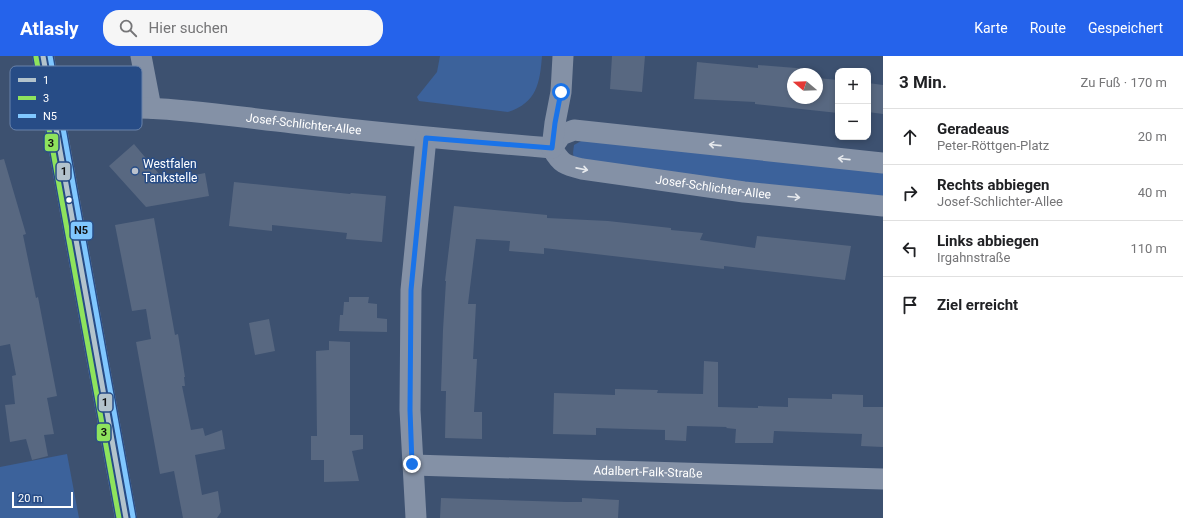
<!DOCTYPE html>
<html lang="de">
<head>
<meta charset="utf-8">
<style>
	body { margin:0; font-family:Roboto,sans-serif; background:#f6f6f6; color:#202124 }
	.controls { position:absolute; right:12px; top:12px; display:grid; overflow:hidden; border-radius:8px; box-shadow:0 2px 6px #0003 }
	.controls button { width:36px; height:36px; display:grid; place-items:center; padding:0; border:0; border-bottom:1px solid #e0e0e0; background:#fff; color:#202124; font:20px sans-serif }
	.compass { position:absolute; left:787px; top:12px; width:36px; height:36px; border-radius:50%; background:#fff; box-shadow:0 2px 6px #0003; rotate:289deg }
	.scale { position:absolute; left:12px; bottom:10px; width:61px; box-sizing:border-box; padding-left:4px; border:2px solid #fff; border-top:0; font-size:11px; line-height:14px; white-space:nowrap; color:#fff; -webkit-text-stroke:3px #274c86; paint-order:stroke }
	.stop { position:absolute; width:12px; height:12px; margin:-9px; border:3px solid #1a73e8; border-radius:50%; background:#fff }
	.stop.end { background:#1a73e8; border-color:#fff; box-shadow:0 1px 4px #0008 }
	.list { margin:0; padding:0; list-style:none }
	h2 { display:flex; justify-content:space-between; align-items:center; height:52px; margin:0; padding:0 16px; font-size:17px }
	h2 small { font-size:13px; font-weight:400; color:#757577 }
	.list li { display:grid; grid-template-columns:26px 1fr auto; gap:12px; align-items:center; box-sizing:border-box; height:56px; padding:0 16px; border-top:1px solid #e0e0e0 }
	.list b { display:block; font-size:15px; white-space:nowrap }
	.list p { margin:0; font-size:13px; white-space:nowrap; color:#757577 }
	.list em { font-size:13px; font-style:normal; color:#757577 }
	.icon { flex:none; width:22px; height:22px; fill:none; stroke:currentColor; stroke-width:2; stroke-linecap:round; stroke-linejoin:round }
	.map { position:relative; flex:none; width:883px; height:462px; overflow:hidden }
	header { display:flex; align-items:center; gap:24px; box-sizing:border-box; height:56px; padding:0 20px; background:#2563eb; color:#fff }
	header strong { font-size:19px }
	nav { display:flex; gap:22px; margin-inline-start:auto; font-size:14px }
	.search { width:280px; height:36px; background:#f6f6f6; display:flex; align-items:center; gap:10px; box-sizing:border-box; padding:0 14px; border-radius:16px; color:#757577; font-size:15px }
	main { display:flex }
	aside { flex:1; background:#fff }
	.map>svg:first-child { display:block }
	.green { fill:#3c629b }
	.building { fill:#586881 }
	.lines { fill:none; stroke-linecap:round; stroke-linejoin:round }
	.minor { stroke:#8491a6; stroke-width:21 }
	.secondary { stroke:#7e8ca2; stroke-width:22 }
	.bus-1-casing { stroke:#274c86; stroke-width:8 }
	.bus-2-casing { stroke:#274c86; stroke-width:8 }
	.bus-3-casing { stroke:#274c86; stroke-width:8 }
	.bus-1 { stroke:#b3c3cc; stroke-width:5 }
	.bus-2 { stroke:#8ee35d; stroke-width:5 }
	.bus-3 { stroke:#80c7ff; stroke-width:5 }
	.oneway { stroke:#e6e9ed }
	.route { stroke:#1a73e8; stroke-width:5 }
	.poi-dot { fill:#bbc2cd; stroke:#274c86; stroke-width:1.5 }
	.bus-dot { fill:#fff; stroke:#274c86; stroke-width:1.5 }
	.labels { text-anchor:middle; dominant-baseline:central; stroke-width:3; stroke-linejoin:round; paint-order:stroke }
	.street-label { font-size:12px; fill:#fff; stroke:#274c86 }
	.poi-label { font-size:12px; fill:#fff; stroke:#274c86; text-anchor:start }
	.key { fill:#274c86; stroke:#6882aa; stroke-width:1 }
	.key-label { font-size:11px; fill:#fff }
	.line-badge { stroke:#274c86; stroke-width:1.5 }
	.pale-badge-label { font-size:11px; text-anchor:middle; font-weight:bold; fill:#111 }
</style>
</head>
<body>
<header>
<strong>Atlasly</strong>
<div class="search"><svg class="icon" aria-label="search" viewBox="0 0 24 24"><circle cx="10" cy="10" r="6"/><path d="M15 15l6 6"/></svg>Hier suchen</div>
<nav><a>Karte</a><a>Route</a><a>Gespeichert</a></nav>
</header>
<main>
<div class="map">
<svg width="883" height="462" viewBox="0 0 883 462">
	<rect width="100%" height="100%" fill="#3d5170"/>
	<path class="green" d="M440,0H542C540,26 537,47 508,56L419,45L417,41L437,16Z
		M583,84L883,115V140L610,113L574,103L573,97L574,89Z
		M67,398L79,462H0V411Z"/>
	<path class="building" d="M612,0H645L642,36L610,33Z
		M697,6L758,12V9L808,13L807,18H793V42H817V22L838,24V57L755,48V46L694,43Z
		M868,27L883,29V58L868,56Z
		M134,88L165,125L205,117L209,140L146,151L109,110Z
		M4,103L26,178L23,179L36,242L38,241L57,340L47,342L54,378L44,379L48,400L32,404L26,383L10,386L5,349L15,348L12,320L16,319L10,288L0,290V104Z
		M234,126L350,138L351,137L386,140L382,186L346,183L347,177L272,169V175L229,170Z
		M454,150L547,159V162L608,165L671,172V174L703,177L700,184L755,192L757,180L851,190L845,224L724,210V213L544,192V198L509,195L510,185L476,183L468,248H476L473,303H477L474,356H482V383L445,382L446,335H441L443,274L446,225H445Z
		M154,162L175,279L178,278L185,321H184L185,330H182L191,374L203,372L205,380L222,374L225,393L195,399L202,439L218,435L221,456L217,462H183L174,415L160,418L136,286L151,283L146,253L132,255L115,169Z
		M349,241H369L368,247L377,248V262L387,263V276L339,275L340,259H343L344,246H349Z
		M269,263L275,295L255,299L249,267Z
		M329,285L350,286V379H363V393L352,395L359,425L324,426V404H311V380H317L316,295L329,294Z
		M704,305L718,306V351L758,352V350L788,351V342L832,343V338L863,339V351H883V391L861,390L862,378L774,375L773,387H735L736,373L726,372L727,371L687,370L686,385L665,384V374L596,372V379L553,378L554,337L615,339V333L658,334L657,337L703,338Z
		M441,442L567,446H582V442L619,444L618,462H440Z"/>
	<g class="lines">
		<g class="minor">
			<path d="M141,0L151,52"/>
			<path id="s1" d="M54,59C132,42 215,59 293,67C379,77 466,85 552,92"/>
			<path id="s2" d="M552,92C561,108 565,109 582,113L744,136L883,150"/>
			<path d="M552,92L561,79L574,74L883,107"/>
			<path d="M552,92L555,67L561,36L563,0"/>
			<path id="s3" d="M413,409L883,423"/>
			<path d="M416,462L410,354L411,234L426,82"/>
		</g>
		<path class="secondary" d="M43,0L126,462"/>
		<defs>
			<path id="bus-1" d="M43,0L126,462"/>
			<path id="bus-2" d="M36,1L119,462"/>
			<path id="bus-3" d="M50,0L133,461"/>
		</defs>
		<use href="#bus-1" class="bus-1-casing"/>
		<use href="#bus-2" class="bus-2-casing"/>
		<use href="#bus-3" class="bus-3-casing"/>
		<use href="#bus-1" class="bus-1"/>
		<use href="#bus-2" class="bus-2"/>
		<use href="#bus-3" class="bus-3"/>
	</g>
	<defs><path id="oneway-shaft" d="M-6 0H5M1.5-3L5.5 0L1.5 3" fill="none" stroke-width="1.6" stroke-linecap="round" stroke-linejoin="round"/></defs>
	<g class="oneway">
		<use href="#oneway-shaft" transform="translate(715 89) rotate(-174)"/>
		<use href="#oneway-shaft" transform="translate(844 103) rotate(-174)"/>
		<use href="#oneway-shaft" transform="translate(582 113) rotate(11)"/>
		<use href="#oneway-shaft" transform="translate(794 141) rotate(5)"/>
	</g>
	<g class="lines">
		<path class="route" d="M412,408L410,354L411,234L426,82L552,92L555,67L561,36"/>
	</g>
	<circle class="poi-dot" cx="135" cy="115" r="4"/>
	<circle class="bus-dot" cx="69" cy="144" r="3.5"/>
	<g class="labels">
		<g class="street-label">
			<text stroke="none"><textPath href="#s1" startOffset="251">Josef-Schlichter-Allee</textPath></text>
			<text stroke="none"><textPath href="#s2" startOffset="171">Josef-Schlichter-Allee</textPath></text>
			<text stroke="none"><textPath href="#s3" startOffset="235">Adalbert-Falk-Straße</textPath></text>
		</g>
		<g class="poi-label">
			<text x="143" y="108">Westfalen<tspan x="143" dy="14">Tankstelle</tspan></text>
		</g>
	</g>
	<rect x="10" y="10" width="132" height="64" rx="6" class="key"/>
	<rect x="18" y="22" width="18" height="4" fill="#b3c3cc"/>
	<rect x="18" y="40" width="18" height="4" fill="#8ee35d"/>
	<rect x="18" y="58" width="18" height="4" fill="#80c7ff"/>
	<g class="key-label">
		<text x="43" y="28">1</text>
		<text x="43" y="46">3</text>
		<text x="43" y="64">N5</text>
	</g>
	<g class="line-badge">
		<rect x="44" y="77" width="15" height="19" rx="4" fill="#8ee35d"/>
		<rect x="56" y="106" width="15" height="19" rx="4" fill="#b3c3cc"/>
		<rect x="70" y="165" width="23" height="19" rx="4" fill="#80c7ff"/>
		<rect x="98" y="337" width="15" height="19" rx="4" fill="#b3c3cc"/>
		<rect x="96" y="367" width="15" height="19" rx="4" fill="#8ee35d"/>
	</g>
	<g class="pale-badge-label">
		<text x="51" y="91">3</text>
		<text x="64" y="119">1</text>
		<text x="81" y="178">N5</text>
		<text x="105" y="350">1</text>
		<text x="104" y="380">3</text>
	</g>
</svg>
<div class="controls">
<button>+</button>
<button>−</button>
</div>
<svg class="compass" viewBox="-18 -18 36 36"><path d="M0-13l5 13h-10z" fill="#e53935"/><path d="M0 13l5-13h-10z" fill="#757577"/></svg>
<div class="scale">20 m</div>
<div class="stop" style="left:561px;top:36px"></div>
<div class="stop end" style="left:412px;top:408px"></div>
</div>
<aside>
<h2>3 Min.<small>Zu Fuß · 170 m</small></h2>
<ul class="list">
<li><svg class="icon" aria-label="ahead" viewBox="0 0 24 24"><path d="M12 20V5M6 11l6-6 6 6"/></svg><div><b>Geradeaus</b><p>Peter-Röttgen-Platz</p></div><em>20 m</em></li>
<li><svg class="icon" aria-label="right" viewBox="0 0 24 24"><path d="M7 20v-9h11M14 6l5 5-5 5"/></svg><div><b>Rechts abbiegen</b><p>Josef-Schlichter-Allee</p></div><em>40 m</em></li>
<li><svg class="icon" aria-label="left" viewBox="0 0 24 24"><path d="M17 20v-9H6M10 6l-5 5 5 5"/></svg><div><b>Links abbiegen</b><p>Irgahnstraße</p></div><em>110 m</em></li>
<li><svg class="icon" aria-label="arrive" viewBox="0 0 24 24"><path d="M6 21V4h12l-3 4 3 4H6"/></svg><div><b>Ziel erreicht</b></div></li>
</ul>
</aside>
</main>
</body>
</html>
